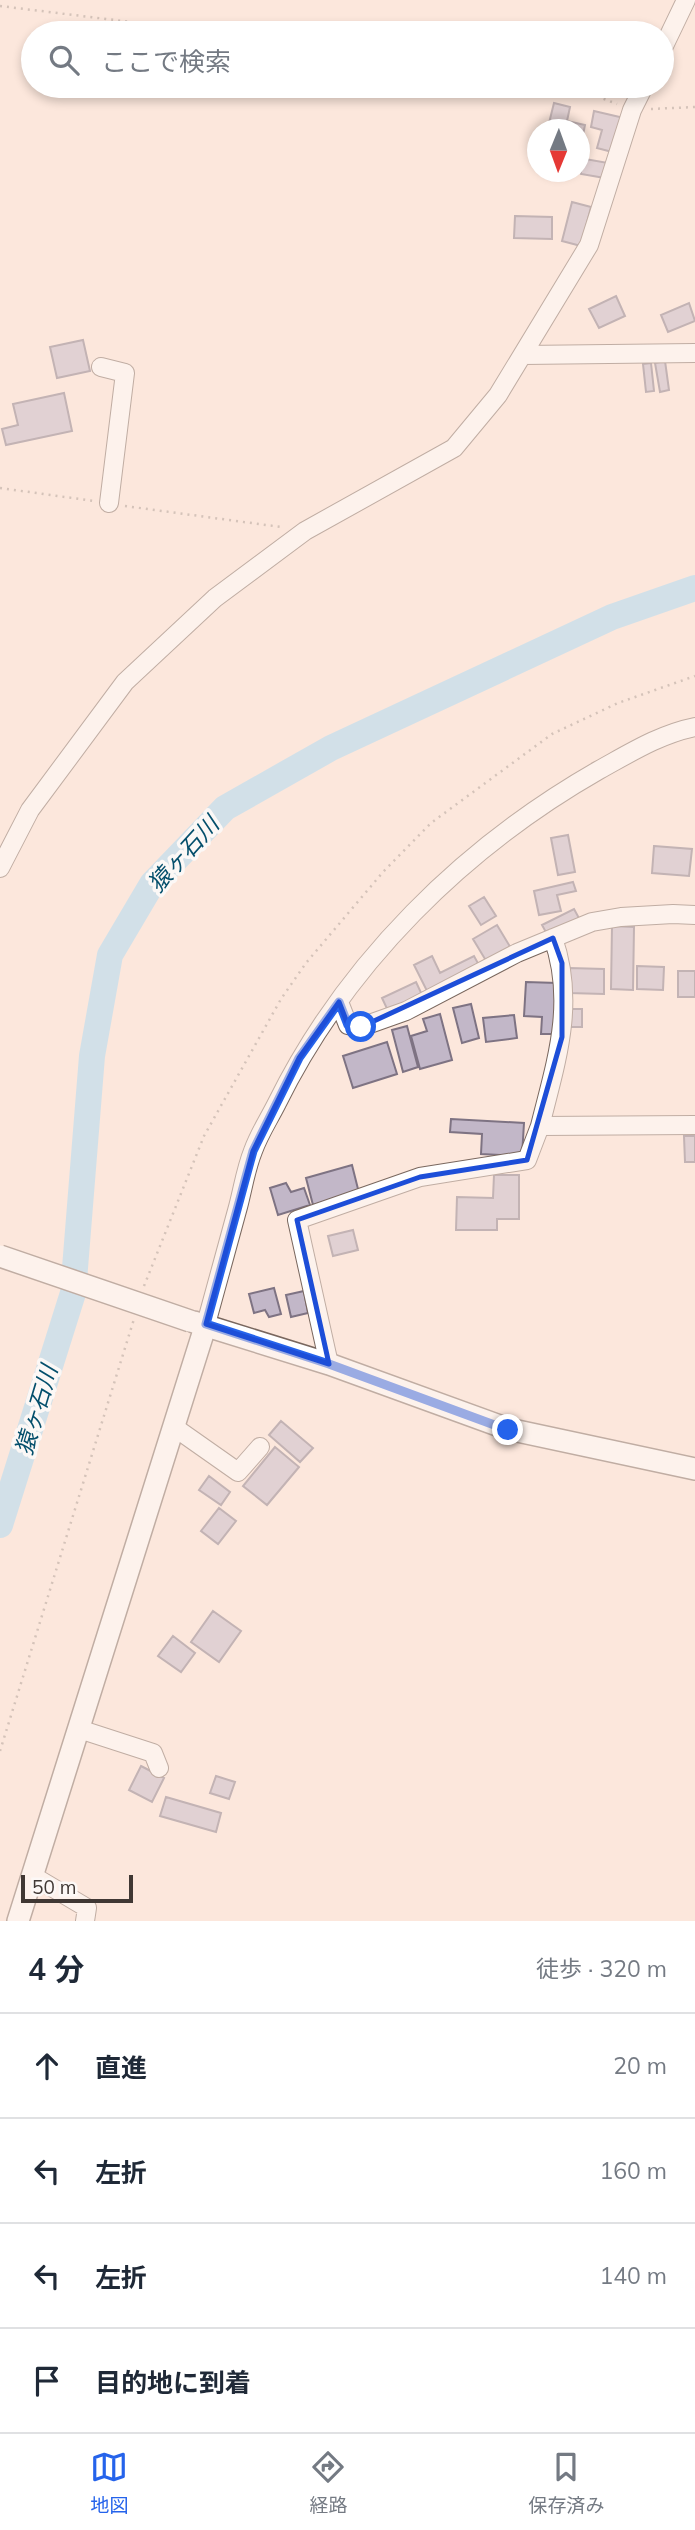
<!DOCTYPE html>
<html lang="ja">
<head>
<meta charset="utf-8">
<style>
	body { margin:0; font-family:Mulish,"Noto Sans JP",sans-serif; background:#f6f6f7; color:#1f2937 }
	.compass { position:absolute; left:527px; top:119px; width:63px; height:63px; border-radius:50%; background:#fff; box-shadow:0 4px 10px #0003; rotate:181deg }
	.scale { position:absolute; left:21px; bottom:18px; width:112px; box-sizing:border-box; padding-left:7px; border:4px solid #403834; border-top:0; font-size:19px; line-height:24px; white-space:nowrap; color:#403834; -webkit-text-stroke:5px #fcf8f6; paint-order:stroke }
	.stop { position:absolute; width:21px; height:21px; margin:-16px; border:5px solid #2563eb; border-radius:50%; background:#fff }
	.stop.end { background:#2563eb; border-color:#fff; box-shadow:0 2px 7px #0008 }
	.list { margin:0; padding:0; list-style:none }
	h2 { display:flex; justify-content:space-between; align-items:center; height:91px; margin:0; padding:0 28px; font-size:30px }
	h2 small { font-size:23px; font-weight:400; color:#747a83 }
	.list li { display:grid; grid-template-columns:46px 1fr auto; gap:21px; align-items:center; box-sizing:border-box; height:105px; padding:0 28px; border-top:2px solid #e0e1e3 }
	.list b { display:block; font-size:26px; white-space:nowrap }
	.list em { font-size:23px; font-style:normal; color:#747a83 }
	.icon { flex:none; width:38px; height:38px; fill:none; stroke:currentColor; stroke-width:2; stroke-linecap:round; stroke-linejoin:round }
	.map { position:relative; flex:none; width:695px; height:1921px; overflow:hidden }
	.search { position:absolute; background:#fff; box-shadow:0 4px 10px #0003; left:21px; right:21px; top:21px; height:77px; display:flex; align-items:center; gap:18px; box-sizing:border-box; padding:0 24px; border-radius:38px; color:#747a83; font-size:26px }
	.sheet { height:511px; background:#fff }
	nav { display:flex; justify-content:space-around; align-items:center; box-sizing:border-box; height:98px; border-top:2px solid #e0e1e3; background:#fff; font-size:19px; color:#747a83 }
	nav a { display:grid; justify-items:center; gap:4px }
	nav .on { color:#2563eb }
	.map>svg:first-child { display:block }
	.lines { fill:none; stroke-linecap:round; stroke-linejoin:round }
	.river { stroke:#a1d8f6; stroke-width:26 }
	.building { fill:#c2b7c8; stroke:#7e7383; stroke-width:2 }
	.minor-casing { stroke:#79675e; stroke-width:20 }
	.tertiary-casing { stroke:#79675e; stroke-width:24 }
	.path { stroke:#a6978f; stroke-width:2.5; stroke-dasharray:2 5; stroke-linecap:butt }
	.minor { stroke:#fff; stroke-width:18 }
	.tertiary { stroke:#fff; stroke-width:21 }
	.tertiary-bridge-casing { stroke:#79675e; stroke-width:24; stroke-linecap:butt }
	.tertiary-bridge { stroke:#fff; stroke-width:21 }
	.route { stroke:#2563eb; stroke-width:9 }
	.marked { fill:none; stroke:#1d4ed8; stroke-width:5; stroke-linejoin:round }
	.labels { text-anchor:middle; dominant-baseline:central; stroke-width:7; stroke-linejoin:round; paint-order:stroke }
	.water-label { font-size:23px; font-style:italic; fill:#044f6c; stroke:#fcf8f6 }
</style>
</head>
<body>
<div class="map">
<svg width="695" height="1921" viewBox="0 0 695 1921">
	<rect width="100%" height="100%" fill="#fce7dc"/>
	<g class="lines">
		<path class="river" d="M0,1525L73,1293L92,1056L110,955L152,884L225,808L331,748L612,617L695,588"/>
	</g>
	<path class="building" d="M554,103L570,107L567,121L585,125L583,135L580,134V130L548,127Z
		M594,111L624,118L616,153L597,148L602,130L591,127Z
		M580,144L587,145L585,159L608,163L605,178L581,174Z
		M572,202L591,207L581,246L562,241Z
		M515,216L552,217V239L514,238Z
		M616,296L625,316L599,328L589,309Z
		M689,303L695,321L668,332L661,315Z
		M83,340L90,371L57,378L50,347Z
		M665,361L669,390L660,392L655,363Z
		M651,363L654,391L646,392L643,364Z
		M64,393L72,431L6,445L2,429L18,425L13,404Z
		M568,835L575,872L558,875L551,838Z
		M654,846L692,849L689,876L652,873Z
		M573,882L576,891L557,895L561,911L539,915L534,891Z
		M484,897L496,916L481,925L469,906Z
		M574,909L580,920L548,936L542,925Z
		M497,925L512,950L488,964L473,939Z
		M612,926L634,927L633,990L611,989Z
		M432,956L440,973L474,956L480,967L428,993L414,965Z
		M637,966L664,967L663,990L637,989Z
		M569,968L604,969V994L569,993Z
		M678,971H695V997H678Z
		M416,982L423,997L389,1013L382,998Z
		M526,982L557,983L555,1034H541L542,1017L524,1016Z
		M471,1004L479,1038L462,1043L453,1008Z
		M569,1009H582V1027H569Z
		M440,1014L452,1060L420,1069L411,1036L427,1031L423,1019Z
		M514,1015L517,1038L486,1042L483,1018Z
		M407,1026L418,1067L403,1072L392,1030Z
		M387,1042L397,1074L353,1088L343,1056Z
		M451,1119L524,1123L522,1156L481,1154L482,1134L450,1132Z
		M684,1136H695V1162H685Z
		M352,1165L359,1193L313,1205L306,1178Z
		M494,1175H519V1219H497V1230H456L457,1197L493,1198Z
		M286,1183L291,1192L304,1188L310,1205L278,1215L270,1188Z
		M353,1230L358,1250L333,1256L328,1236Z
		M274,1288L281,1314L269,1317L265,1310L254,1313L249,1294Z
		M304,1291L308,1313L291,1317L286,1295Z
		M281,1421L313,1448L300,1462L269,1435Z
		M275,1447L299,1467L267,1505L243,1486Z
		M209,1476L230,1492L221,1505L199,1490Z
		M219,1508L236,1521L218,1544L201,1531Z
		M213,1611L241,1631L219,1662L191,1642Z
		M173,1636L195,1653L181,1672L158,1656Z
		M141,1766L164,1778L152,1802L129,1790Z
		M216,1776L235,1782L229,1799L210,1793Z
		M166,1797L221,1813L216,1832L160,1816Z"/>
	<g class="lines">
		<defs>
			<path id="minor" d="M662,50L686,0
				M523,355L695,353
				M101,367L125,373L109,503
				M0,868L30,810L125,682L215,598L305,531L454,448L498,395L589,245L632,110L644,86
				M339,1002L348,1025L361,1027L406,1011L517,953L592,922L621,917L673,914L695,915
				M540,1126C556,1062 576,1003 553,938
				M206,1324C217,1285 227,1246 238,1207C243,1188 246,1168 253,1151C259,1134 269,1119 277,1103C346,963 464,847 599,770C630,753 660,734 695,727
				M329,1364L297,1220L420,1177L527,1160L540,1126L695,1125
				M174,1427L238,1472L260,1447
				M79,1729L153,1753L159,1768
				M33,1876L87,1908L85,1921"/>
			<path id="tertiary" d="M194,1322L329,1364L508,1429L695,1469
				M18,1921L206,1324"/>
		</defs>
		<use href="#minor" class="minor-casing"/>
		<use href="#tertiary" class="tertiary-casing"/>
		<path class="path" d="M0,6L221,33
			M571,86L617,104
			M651,109L695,107
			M0,488L94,501
			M125,506L281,527
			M144,1286L204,1136L281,999L306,963L383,872L431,823L552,734L618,703L695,676
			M0,1751L134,1319"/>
		<use href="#minor" class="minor"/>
		<use href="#tertiary" class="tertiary"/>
		<defs>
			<path id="tertiary-bridge" d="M0,1256L190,1321"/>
		</defs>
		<use href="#tertiary-bridge" class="tertiary-bridge-casing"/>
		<use href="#tertiary-bridge" class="tertiary-bridge"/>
	</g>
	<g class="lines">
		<path class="route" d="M361,1027L348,1025L339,1002L299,1058L253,1151L206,1324L329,1364L508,1430"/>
	</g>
	<path d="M0 0H695V1921H0ZM553,938L562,963V1037L527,1160L420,1177L297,1220L329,1364L206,1324L253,1151L299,1058L339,1002L348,1025L361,1027Z" fill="#fce7dc" fill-opacity=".55" fill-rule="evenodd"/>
	<path class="marked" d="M553,938L562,963V1037L527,1160L420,1177L297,1220L329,1364L206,1324L253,1151L299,1058L339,1002L348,1025L361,1027Z"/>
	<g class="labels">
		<g class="water-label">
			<text transform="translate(183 854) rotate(-48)">猿ヶ石川</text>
			<text transform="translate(36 1410) rotate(-73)">猿ヶ石川</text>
		</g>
	</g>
</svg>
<svg class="compass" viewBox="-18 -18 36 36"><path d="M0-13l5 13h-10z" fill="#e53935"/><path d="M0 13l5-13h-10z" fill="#747a83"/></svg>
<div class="scale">50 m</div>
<div class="stop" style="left:361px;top:1027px"></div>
<div class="stop end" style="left:508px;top:1430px"></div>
<div class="search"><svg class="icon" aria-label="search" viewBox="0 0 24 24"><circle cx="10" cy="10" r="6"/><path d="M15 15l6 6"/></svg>ここで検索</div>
</div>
<section class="sheet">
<h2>4 分<small>徒歩 · 320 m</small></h2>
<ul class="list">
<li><svg class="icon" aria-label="ahead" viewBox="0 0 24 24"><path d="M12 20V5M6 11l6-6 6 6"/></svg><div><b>直進</b></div><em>20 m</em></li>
<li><svg class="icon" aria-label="left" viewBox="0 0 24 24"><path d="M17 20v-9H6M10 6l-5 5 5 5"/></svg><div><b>左折</b></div><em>160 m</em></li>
<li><svg class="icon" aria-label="left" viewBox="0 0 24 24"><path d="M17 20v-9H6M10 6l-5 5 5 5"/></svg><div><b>左折</b></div><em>140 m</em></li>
<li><svg class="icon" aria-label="arrive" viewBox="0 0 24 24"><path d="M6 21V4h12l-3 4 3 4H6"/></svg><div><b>目的地に到着</b></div></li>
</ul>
</section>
<nav>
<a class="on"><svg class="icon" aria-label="map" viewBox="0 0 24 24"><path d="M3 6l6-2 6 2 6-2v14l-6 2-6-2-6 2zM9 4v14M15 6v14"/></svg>地図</a>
<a><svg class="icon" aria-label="directions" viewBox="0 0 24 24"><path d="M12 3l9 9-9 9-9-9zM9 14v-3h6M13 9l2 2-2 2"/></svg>経路</a>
<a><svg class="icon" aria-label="saved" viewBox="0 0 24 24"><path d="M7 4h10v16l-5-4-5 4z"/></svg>保存済み</a>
</nav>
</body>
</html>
